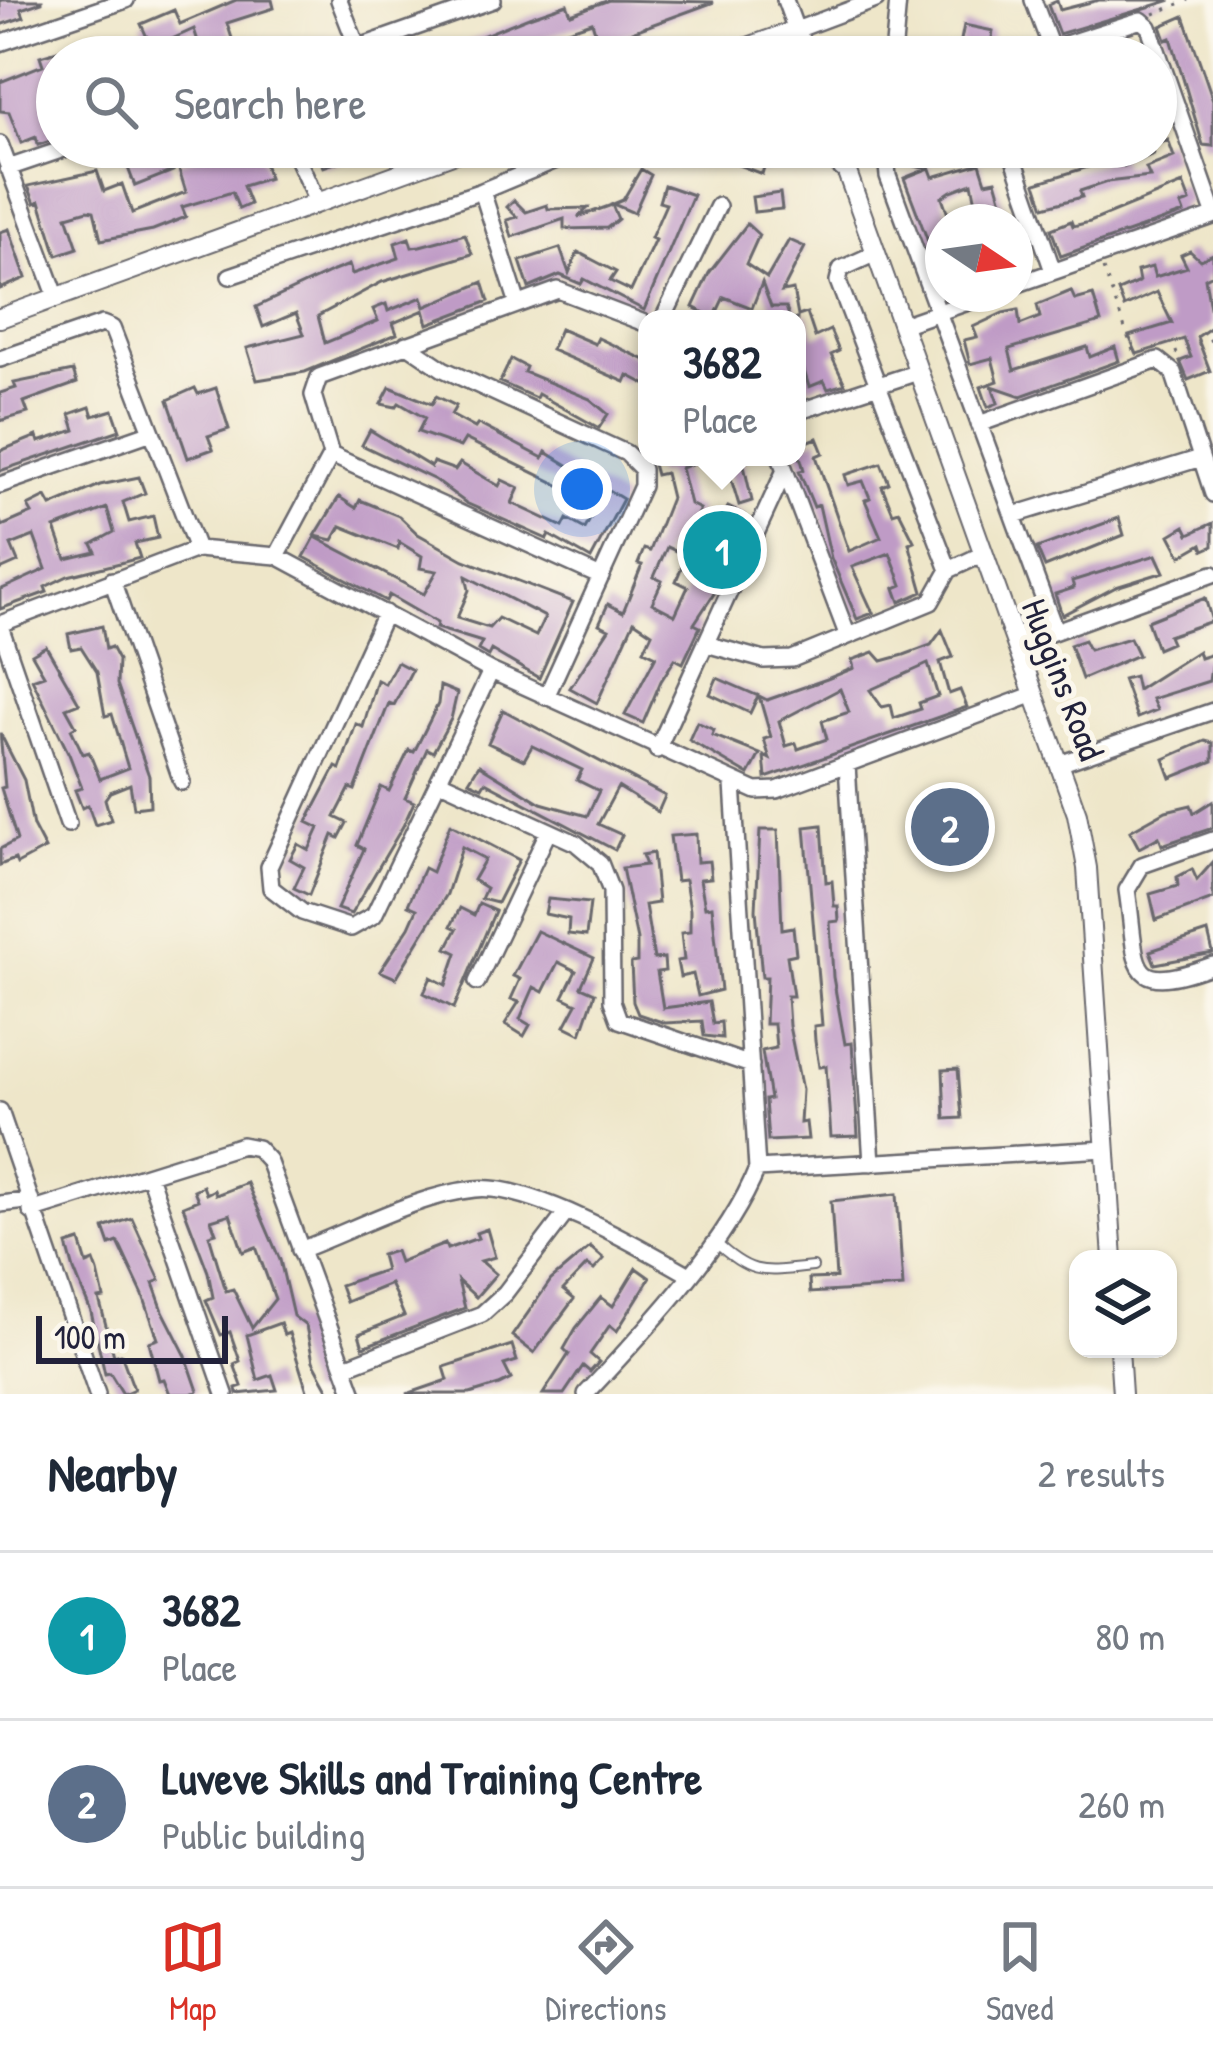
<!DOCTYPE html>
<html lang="en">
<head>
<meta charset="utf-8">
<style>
	body { margin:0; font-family:"Patrick Hand",sans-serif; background:#f2f2f3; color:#1f2937 }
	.controls { position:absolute; right:36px; bottom:36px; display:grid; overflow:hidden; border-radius:24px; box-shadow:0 3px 9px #0004 }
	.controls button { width:108px; height:108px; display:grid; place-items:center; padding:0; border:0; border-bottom:3px solid #e0e1e3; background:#fff; color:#1f2937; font:60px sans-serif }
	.compass { position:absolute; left:925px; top:204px; width:108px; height:108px; border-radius:50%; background:#fff; box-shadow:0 3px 9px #0004; rotate:103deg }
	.scale { position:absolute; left:36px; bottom:30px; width:192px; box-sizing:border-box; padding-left:12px; border:6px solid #22223b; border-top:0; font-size:33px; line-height:42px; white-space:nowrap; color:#22223b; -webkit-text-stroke:9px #fbf7ec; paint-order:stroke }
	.you { position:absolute; left:582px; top:489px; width:42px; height:42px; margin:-30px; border:9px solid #fff; border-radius:50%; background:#1a73e8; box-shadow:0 0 0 18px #1a73e833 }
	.badge { display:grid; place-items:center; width:78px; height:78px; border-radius:50%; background:#d93025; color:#fff; font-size:39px; font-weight:700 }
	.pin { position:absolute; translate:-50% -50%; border:6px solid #fff; box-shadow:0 3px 12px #0006 }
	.popup { position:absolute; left:638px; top:310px; width:168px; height:156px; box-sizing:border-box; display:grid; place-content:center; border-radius:24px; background:#fff; filter:drop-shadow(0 3px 9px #0005); font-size:39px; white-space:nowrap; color:#747a83 }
	.popup b { font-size:45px; color:#1f2937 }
	.popup::after { content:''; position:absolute; left:50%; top:100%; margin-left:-24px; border:24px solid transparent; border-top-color:#fff }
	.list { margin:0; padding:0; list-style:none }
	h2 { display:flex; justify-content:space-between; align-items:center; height:156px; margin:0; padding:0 48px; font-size:51px }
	h2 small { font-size:39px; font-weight:400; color:#747a83 }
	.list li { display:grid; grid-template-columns:78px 1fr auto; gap:36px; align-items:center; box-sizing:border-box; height:168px; padding:0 48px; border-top:3px solid #e0e1e3 }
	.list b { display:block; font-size:45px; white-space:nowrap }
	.list p { margin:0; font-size:39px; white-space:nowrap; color:#747a83 }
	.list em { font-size:39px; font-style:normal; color:#747a83 }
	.icon { flex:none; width:66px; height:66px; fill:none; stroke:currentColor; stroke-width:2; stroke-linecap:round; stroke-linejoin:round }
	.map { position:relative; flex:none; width:1213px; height:1394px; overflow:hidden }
	.search { position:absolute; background:#fff; box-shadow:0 3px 9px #0004; left:36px; right:36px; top:36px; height:132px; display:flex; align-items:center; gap:30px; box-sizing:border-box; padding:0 42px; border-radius:66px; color:#747a83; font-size:45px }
	.sheet { height:492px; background:#fff }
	nav { display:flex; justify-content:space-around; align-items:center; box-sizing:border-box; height:168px; border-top:3px solid #e0e1e3; background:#fff; font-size:33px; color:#747a83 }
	nav a { display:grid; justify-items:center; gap:6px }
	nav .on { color:#d93025 }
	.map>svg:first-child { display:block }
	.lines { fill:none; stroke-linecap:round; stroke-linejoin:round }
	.stream { stroke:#45b5bd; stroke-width:4.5 }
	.building { fill:#bf9bc6; fill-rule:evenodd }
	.service-casing { stroke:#69676d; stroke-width:12 }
	.minor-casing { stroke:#69676d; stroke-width:20 }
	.tertiary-casing { stroke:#69676d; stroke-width:22 }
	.path { stroke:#69676d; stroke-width:3; stroke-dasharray:3 9; stroke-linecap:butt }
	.service { stroke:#fff; stroke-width:8 }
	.minor { stroke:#fff; stroke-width:15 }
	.tertiary { stroke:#fff; stroke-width:18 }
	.labels { text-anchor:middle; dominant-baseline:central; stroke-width:10; stroke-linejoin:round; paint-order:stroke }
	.street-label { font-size:36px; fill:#22223b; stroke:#fbf7ec }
</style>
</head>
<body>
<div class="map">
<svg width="1213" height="1394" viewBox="0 0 1213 1394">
	<rect width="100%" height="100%" fill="#fbf7ec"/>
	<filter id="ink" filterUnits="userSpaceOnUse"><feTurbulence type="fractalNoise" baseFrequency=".00833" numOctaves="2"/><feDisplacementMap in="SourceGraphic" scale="24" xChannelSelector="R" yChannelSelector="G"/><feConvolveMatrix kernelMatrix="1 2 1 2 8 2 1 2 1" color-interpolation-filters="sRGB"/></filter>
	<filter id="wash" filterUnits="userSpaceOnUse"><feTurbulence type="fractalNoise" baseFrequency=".004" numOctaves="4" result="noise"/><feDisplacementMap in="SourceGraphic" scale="48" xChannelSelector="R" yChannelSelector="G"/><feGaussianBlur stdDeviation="2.7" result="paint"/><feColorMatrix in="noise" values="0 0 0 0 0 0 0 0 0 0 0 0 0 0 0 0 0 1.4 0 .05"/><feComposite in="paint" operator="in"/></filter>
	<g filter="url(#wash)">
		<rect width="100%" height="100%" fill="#eee6c9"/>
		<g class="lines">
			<path class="stream" d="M1207,1394L1213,1391"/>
		</g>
		<g id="blocks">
			<path class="building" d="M0,0H42V2L21,9L24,17L0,25Z
				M236,0H272L274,8L227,23L238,57H203L194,29L152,48L141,24L174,10L180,24Z
				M609,0L714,2L599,44L592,22L528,43L531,57H461L457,46L529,17L567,4L571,14Z
				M1099,0H1169V1L1059,34L1048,5L1057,1L1060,10Z
				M1184,16L1213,100V146L1203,145L1171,38L1166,40L1161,26Z
				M964,25L993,31L989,57H968L971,47L960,45Z
				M74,46L77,57H57V139L38,145L36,137L21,143L9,112L0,111V82L43,65L40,56Z
				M1168,140L1174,157L1146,168L1150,177L1107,182L1080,191L1082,197L1044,207L1036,183L1101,163L1096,149L1117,147L1124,166L1154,154L1151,147Z
				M157,147H164L173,171L135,186L125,160Z
				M229,147H256L263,160L269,178L243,186L250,204L239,209L232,192L182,207L186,217L153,230L101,240L94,211L88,210L67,216L78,248L57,255L40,201L35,203L28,186L97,171L104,191L122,184L132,213L186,192L177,163Z
				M316,147H348L352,157L323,167Z
				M696,147H736L767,157L762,174L712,155L704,158Z
				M897,147H930L927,161L933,177L980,163L986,182L996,180L1008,222H955L978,212L972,183L951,191L942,197L950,220L943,222V249L932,252L904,178L927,169L899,162Z
				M641,169L651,175L634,213L613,204L623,200Z
				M1183,184L1190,202L1181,205L1184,213L1061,256L1051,229L1071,221L1073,226L1090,222Z
				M664,185L693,195L644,310L584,279L581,284L560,275L529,288L520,261L560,248L569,273L578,252L616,272L610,281L631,291L655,240L651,238L666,204L659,202Z
				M780,193L782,209L754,212L752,197Z
				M514,200L526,212L547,205L548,209L588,208L578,217L612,205L618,219L607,228L564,229V219L512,237L507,220L517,217L507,207Z
				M747,224L759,235L746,264L767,278L789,240L805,247L782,292L793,290L798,316L807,313L815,337L830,330L839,351L831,355L845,384L828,389L824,381L809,387L797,347V319H790L786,307H771L762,283L752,308L724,297L714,318L693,307L709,273Z
				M9,229L26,278L0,289V232Z
				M465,234L472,254L382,282L318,316L325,343L378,321L373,309L386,304L388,311L422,297L425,307L483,282L489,301L428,324L424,310L393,323L397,334L305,372L257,380L247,348L304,334L296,313L263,327L256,307L331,272L349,265L352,274L399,258L395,243L409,238L412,247L420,246Z
				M1190,251L1200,260L1213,254V274L1205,278L1213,326L1197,337L1210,371L1188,380L1180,361L1191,357L1184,339L1137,354L1129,336L1172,323L1157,292L1124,307L1118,291L1139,282L1137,271L1152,267L1155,277L1187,267L1181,255Z
				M1071,291L1075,300L1093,295L1101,322L1009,349L1014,370L1087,347L1090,357L1115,347L1119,361L1021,396L992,386L998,403L988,407L981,387L998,381L992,358L970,364L964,340L977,337L973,327L1003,313L1018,310L1020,325L1040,317L1037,305Z
				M560,329L595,344L598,338L647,361V385L628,375L625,382L551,350Z
				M511,359L526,367L524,372L590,399L608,414L599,428L538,394L536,398L500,382Z
				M73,371L77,383L24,402L28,413L0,421V393L16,388L14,383Z
				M390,387L432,404L436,396L456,406L451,415L475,428L478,424L543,458L546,452L623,499L591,559L549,535L547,539L466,503L435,480L362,445L370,430L431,467L433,462L455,470L460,463L499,486L502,480L519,488L512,503L563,527L567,519L585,529L595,510L574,500L577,494L465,439L460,447L418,432L425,418L399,403L396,407L381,404Z
				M195,388L198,394L216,388L229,429L208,436L213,449L188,458L168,400Z
				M90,407L93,416L113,410L120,430L0,471V451L37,436L39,442L75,430L70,414Z
				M817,438L823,453L816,456L849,551L881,537L865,500L870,498L863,481L848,485L845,475L881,463L889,483L882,486L893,513L899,511L914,541L909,543L923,592L900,602L895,588L902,585L890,553L852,567L873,613L857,619L831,558L819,505L814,507L799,471L804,470L797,446Z
				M651,457H708L681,468L690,504L700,509L695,519L717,527L728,507L744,515L711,582L719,586L694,624L700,627L692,644L683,663L675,659L661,681L643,723L625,715L656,656L644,650L652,633L634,621L597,703L570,688L609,629L599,624L608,604L623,612L642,565L638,564L644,549L650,551L671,498L665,473L656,475ZM667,547L686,556L676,581L688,587L675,615L652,603L662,581L654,577Z
				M742,457L752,501L739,505L725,459Z
				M139,477L145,493L123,502L129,522L153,516L158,538L135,543L140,558L68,576L45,587L47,592L0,609V590L46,569L34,536L11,545L18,562L0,570V521L2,526L32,513L28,506L46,497L51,506L100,485ZM107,508L114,532L92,544L96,552L66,559L55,528Z
				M339,497L356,508L360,500L399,516L418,534L464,560L573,602L539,678L491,650L488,656L478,650L482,642L436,628L437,623L389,595L386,601L304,557L315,537L424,594L437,571L420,568L422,556L399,542L398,549L341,526L333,540L315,536ZM466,576L545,617L536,636L498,618L489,628L457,618L469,590Z
				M1119,518L1124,535L1045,567L1037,548Z
				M1213,523V546L1204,550L1202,544L1181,556L1170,535L1185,526L1189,534Z
				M1156,555L1164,572L1116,587L1062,615L1055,594L1074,588L1072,581Z
				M1205,598L1212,621L1168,636L1171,643L1157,649L1147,621Z
				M102,626L106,649L111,647L118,660L117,684L149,776L150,806L134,808L130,784L110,792L105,799L111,820L95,825L88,805L82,808L75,790L82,788L69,754L32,679L44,675L32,654L46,646L79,703L66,708L76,726L71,729L83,754L89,752L100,779L128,768L112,714L105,716L97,672L81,647L71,649L68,634Z
				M942,630L953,657L940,662L949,694L960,690L967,707L766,778L764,756L770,759L764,739L771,737L759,696L767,700L827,679L854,668L852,660L874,652L882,661L904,655L931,645ZM928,664L938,696L919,703L921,709L894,718L891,705L882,707L870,690ZM840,689L849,712L822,721L827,739L798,749L796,743L786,746L779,721Z
				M1130,638L1138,655L1082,679L1070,645L1084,640L1089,650Z
				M1198,651L1200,658L1213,654L1209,681L1152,699L1157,710L1137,718L1123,679L1134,676L1137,690Z
				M397,662L412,670L394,705L389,703L355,790L350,788L335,817L347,823L339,838L333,835L309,895L294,888L304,867L290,859L298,844L309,850L319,828L307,822L336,767L340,769L356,724L363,727L377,680L385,684Z
				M717,678L758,696L750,713L710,694Z
				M440,686L457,693L451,719L433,752L427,749L405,798L414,802L403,826L351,914L337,909L364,849L357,845L381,787L389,791L409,750L414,752L438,704Z
				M503,710L665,796L658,812L618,787L598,824L622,835L615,850L485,782L482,787L469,781L479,765L541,803L587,816L599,791L577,780L582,770L532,746L524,760L488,743Z
				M697,722L714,730L712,735L760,754L749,775L689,740Z
				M0,733L24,780L33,826L45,849L17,864L15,859L0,865V849L17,840L1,788L5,787Z
				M1205,741L1213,743V761L1171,778L1164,759Z
				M1213,801V828L1162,845L1159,837L1139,848L1130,831L1166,811L1191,805L1194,813Z
				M450,824L519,860L497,903L481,899L486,888L473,880L485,859L462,847L447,894L396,978L380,971L409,927L417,909L408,905L424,868L432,872Z
				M822,825L826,882L832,881L834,906H838L839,921L830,922L833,977L845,1044L852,1043L858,1136L831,1137L826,1066L819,1067L815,1041L814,1026L822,1025L805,827Z
				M760,830H778L782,929L793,927L796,954L787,956L793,996H787L789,1026L802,1090L800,1123L806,1122L808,1139L768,1141L765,1100L770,1099L762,1051L776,1048L774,1024H765L767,977H762L756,910Z
				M696,834L697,862L709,861L711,878L700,879L705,907L712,906L721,990L698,996L693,974L680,977L677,961L684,960L681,933L690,932V910L685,880L676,881L670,836Z
				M653,853L658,903L645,905L654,959L664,958L665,971L657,972L663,1008L709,1002L713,1023L721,1022L722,1038L704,1036L702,1021L665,1023L638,1014L633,1002L631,963L637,962V940L622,868L646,865L642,855Z
				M1213,862V899L1156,920L1150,894L1178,886L1177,877L1192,869L1197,880Z
				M548,899L590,903L586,936L568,934L569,919L545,914Z
				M479,904L495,911L454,1008L424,993L431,977L446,985L457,953L447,948L457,929L451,926L460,908L474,915Z
				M537,931L594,958L581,987L595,993L581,1034L565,1026L577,1004L563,997L576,971L558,962L543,992L534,987L520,1019L530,1025L524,1036L505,1024L519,1002L511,999L520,979L513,976Z
				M1208,932L1213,953L1155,964L1150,951Z
				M958,1069L962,1118L945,1119L943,1070Z
				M247,1183L280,1260L293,1316L306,1326L313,1361L331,1394H308L289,1333L284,1335L280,1323L247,1335L258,1380L272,1375L277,1390L237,1394L236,1388L242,1386L234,1364L240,1361L230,1332L221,1335L206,1300L213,1297L208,1272L183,1206L198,1200L194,1190L203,1186L206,1194L214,1190L216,1195ZM230,1214L243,1252L256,1247L275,1299L252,1328L233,1289L226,1291L209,1235L216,1233L211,1220Z
				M897,1194L903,1287L810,1293L809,1279L836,1278L831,1201Z
				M132,1218L160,1280L153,1283L163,1311L186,1356L198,1391L191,1394H170L164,1379L159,1380L149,1342L158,1339L143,1295L118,1242L110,1245L104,1228Z
				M487,1229L495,1257L481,1261L496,1274L476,1297L458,1281L465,1308L363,1347L359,1334L404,1316L395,1294L390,1284L346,1302L340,1285L385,1270L381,1255L395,1251L399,1262L445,1244L447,1249L478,1238L476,1233Z
				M80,1241L87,1264L94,1261L98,1272L104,1298L99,1299L114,1356L121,1354L134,1389L123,1394L110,1373L105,1374L91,1312L74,1270L67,1245Z
				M590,1247L604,1259L594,1270L587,1265L563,1290L574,1299L534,1353L512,1336L551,1280Z
				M636,1268L650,1278L617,1331L610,1325L590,1354L599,1362L590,1372L583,1366L564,1394H543L569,1354L564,1349L576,1328L601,1297L613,1306Z
				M512,1345L517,1361L504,1365L511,1379L499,1385L470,1394H407L448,1380L444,1367Z"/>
		</g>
	</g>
	<g filter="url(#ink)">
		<use href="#blocks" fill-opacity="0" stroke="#69676d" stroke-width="3"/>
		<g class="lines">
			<defs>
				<path id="service" d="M714,1241C752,1277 763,1272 813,1267"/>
				<path id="minor" d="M339,0L360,54
					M785,0L796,30L876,0
					M1033,0L1050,45
					M0,43L126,0
					M357,48L493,0
					M893,57L898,0
					M1026,57L1141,20L1149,27L1213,210
					M1156,113L1177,106
					M0,144L57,298
					M292,147L317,202
					M398,147L407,171
					M823,147L842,169
					M885,147L888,176L1055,630
					M1010,147L1053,271
					M1014,159L1052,147
					M8,168L70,147
					M482,191L517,301
					M876,253L841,269L838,281L949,570
					M230,276L482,191L587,147
					M1015,285L1213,216
					M663,319L718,206
					M902,325L991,294
					M406,344L443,369L626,453L642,469V486L546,697
					M0,359L102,324L112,328L197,549
					M797,412L918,372
					M979,424L1158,360L1173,372L1213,494
					M331,455L601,577
					M780,457L847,634
					M0,485L149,433
					M1014,515L1201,458
					M277,556L331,455L313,395L319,377L558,290L647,324
					M112,580L182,782
					M385,613L269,867L271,888L302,912L351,928L374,915L491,671
					M0,624L197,549L277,556L491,671L756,791L777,790L1032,695
					M0,626L68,824
					M706,644L764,660L792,659L931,602L949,570L981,555
					M1017,645L1213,574
					M657,750L785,470
					M1062,763L1213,711
					M847,765L872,1163
					M440,781L576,843L600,863L611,891L612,1001L619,1020L751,1065
					M1213,840L1142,865L1127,890C1139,968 1124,997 1213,965
					M477,982L548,832
					M0,1111L97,1394
					M757,1169L1106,1149
					M149,1175L225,1394
					M0,1204L27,1201
					M31,1211L242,1145L257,1148L268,1160L354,1394
					M300,1250C354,1230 417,1195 475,1189C530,1183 639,1246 688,1274
					M345,1367L482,1314L505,1293L566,1213
					M586,1394C642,1334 727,1245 757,1169L733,784"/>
				<path id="tertiary" d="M720,57L796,30L806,57
					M838,147L1077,814L1087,868L1113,1259
					M0,318L472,147
					M1119,1349L1122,1394"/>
			</defs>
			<use href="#service" class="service-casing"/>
			<use href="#minor" class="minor-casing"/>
			<use href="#tertiary" class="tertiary-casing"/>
			<path class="path" d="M1154,14L1189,0
				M1103,269L1135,356
				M1175,353L1213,339"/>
			<use href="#service" class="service"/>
			<use href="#minor" class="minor"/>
			<use href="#tertiary" class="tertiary"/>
		</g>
	</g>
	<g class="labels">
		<g class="street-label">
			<text transform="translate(1064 679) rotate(69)">Huggins Road</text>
		</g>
	</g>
</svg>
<div class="controls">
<button><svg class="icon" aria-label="layers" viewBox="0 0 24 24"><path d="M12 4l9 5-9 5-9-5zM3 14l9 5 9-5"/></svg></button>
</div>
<svg class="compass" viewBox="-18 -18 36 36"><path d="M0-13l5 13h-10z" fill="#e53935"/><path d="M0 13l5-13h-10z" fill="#747a83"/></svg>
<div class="scale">100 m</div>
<div class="you"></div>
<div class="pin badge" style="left:722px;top:550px;background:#0f9aa8">1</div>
<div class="popup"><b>3682</b>Place</div>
<div class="pin badge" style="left:950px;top:827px;background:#5c6f8a">2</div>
<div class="search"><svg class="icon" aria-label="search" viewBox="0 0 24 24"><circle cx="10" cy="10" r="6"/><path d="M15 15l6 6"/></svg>Search here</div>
</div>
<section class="sheet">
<h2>Nearby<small>2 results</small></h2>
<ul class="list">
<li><span class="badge" style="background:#0f9aa8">1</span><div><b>3682</b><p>Place</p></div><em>80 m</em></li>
<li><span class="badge" style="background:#5c6f8a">2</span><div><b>Luveve Skills and Training Centre</b><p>Public building</p></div><em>260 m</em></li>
</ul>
</section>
<nav>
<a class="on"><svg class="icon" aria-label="map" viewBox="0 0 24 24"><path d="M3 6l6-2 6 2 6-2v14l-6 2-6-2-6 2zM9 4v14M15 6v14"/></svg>Map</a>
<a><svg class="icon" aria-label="directions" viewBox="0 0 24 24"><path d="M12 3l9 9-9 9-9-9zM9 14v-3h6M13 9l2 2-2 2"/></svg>Directions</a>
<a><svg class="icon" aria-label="saved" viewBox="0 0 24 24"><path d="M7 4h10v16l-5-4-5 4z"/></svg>Saved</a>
</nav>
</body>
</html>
